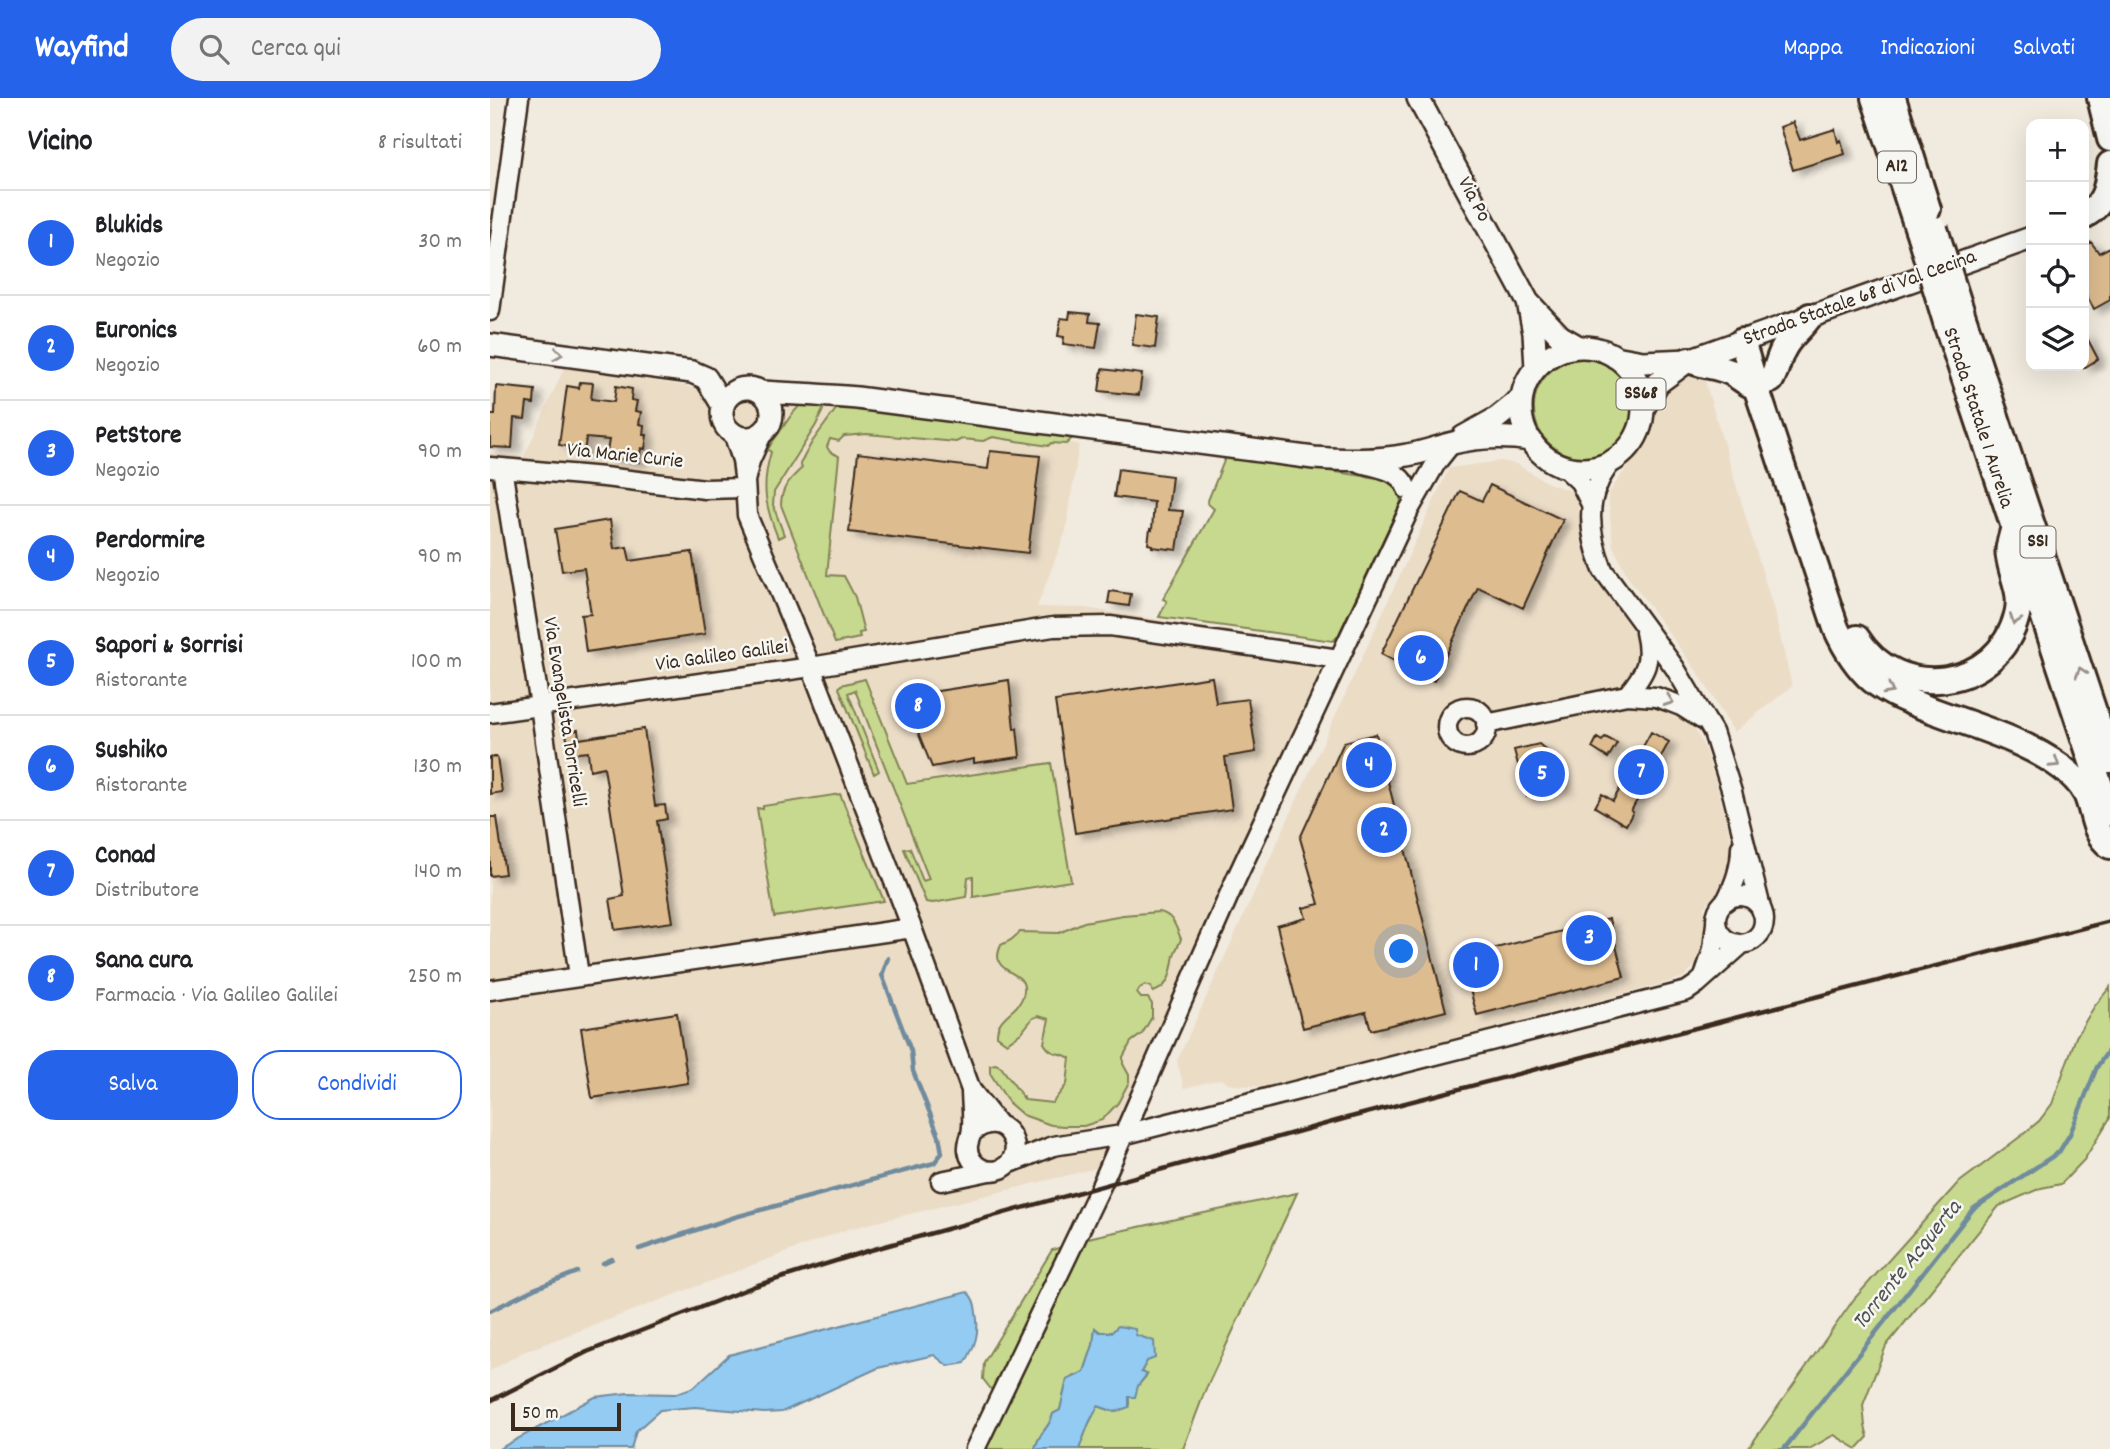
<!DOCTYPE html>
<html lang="it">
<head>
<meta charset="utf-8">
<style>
	body { margin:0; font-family:Dekko,sans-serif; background:#f2f2f2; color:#202124 }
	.controls { position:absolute; right:21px; top:21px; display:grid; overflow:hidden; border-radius:14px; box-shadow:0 7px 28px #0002 }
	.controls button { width:63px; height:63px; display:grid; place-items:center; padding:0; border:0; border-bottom:2px solid #e0e0e0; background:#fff; color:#202124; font:35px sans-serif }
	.scale { position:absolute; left:21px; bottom:18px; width:110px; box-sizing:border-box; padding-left:7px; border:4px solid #3b2a1e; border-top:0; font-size:19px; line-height:24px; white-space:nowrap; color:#3b2a1e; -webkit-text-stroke:5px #f6f6f2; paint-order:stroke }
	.you { position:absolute; left:912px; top:854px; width:24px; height:24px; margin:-18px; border:5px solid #fff; border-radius:50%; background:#1a73e8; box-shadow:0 0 0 10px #1a73e833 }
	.badge { display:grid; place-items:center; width:46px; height:46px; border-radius:50%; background:#2563eb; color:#fff; font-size:23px; font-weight:700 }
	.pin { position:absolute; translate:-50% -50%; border:4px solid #fff; box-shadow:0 2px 7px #0006 }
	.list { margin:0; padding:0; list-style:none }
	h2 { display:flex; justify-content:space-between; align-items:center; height:91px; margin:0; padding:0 28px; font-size:30px }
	h2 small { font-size:23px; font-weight:400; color:#757577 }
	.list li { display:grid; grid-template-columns:46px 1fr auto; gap:21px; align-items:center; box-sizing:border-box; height:105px; padding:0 28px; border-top:2px solid #e0e0e0 }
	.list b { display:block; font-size:26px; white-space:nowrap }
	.list p { margin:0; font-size:23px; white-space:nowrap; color:#757577 }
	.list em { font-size:23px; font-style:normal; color:#757577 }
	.actions { display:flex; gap:14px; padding:21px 28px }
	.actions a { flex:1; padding:16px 0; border:2px solid #2563eb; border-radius:28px; text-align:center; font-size:24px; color:#2563eb }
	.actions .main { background:#2563eb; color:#fff }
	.icon { flex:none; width:38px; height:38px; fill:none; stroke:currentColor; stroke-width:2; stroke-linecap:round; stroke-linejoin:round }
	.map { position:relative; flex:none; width:1620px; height:1351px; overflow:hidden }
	header { display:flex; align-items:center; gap:42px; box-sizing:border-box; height:98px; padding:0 35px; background:#2563eb; color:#fff }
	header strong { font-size:33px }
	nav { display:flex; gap:38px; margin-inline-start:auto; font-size:24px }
	.search { width:490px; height:63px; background:#f2f2f2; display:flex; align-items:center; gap:18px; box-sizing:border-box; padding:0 24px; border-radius:38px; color:#757577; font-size:26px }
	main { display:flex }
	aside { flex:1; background:#fff }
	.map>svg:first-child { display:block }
	.built { fill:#ebdcc6 }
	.green { fill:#c7d98e; stroke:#818256; stroke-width:2 }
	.water { fill:#93cbf2; stroke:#708b9d; stroke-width:2 }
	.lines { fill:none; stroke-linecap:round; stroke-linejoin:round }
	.stream { stroke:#708b9d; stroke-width:4.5 }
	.building { fill:#ddbc8f; stroke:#3b2a1e; stroke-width:2; filter:url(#shadow) }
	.minor-casing { stroke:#3b2a1e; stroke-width:23 }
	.major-casing { stroke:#3b2a1e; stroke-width:26 }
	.highway-casing { stroke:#3b2a1e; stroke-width:30 }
	.minor { stroke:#f6f6f2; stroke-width:18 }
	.major { stroke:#f6f6f2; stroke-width:21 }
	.highway { stroke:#f6f6f2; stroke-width:24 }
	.rail { stroke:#3b2a1e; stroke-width:4.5 }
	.highway-bridge-casing { stroke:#3b2a1e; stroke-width:30; stroke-linecap:butt }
	.highway-bridge { stroke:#f6f6f2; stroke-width:24 }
	.oneway { stroke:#989088 }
	.labels { text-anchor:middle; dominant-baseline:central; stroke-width:5; stroke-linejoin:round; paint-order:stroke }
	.shield { fill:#f6f6f2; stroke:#73675e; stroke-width:2 }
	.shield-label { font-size:19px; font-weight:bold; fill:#3b2a1e }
	.street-label { font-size:21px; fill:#3b2a1e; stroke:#f6f6f2 }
	.water-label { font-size:23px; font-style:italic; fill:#515253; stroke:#f6f6f2 }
</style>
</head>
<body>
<header>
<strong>Wayfind</strong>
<div class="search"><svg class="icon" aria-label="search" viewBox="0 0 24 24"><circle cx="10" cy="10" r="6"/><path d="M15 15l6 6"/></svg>Cerca qui</div>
<nav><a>Mappa</a><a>Indicazioni</a><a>Salvati</a></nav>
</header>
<main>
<aside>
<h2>Vicino<small>8 risultati</small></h2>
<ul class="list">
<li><span class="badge">1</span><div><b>Blukids</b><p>Negozio</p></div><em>30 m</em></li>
<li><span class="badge">2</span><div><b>Euronics</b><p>Negozio</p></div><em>60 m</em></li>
<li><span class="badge">3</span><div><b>PetStore</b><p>Negozio</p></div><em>90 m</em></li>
<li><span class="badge">4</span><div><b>Perdormire</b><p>Negozio</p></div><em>90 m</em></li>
<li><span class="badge">5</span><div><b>Sapori &amp; Sorrisi</b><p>Ristorante</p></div><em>100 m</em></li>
<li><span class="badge">6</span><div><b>Sushiko</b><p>Ristorante</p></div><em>130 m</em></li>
<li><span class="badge">7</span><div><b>Conad</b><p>Distributore</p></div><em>140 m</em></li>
<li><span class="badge">8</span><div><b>Sana cura</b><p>Farmacia · Via Galileo Galilei</p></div><em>250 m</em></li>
</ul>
<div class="actions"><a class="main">Salva</a><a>Condividi</a></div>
</aside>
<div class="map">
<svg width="1620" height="1351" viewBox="0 0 1620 1351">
	<defs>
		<filter id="shadow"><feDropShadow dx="7" dy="4.5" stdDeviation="3.5" flood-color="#0004"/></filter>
	</defs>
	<rect width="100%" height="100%" fill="#f1eade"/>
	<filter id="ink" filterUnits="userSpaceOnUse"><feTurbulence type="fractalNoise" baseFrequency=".0143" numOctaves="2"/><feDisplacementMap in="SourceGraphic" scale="14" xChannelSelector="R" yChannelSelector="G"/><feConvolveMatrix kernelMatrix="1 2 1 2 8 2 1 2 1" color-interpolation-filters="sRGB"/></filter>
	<g filter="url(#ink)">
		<path class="built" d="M75,268L284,303L589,346L576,433L547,509L595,510L841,549L607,1070L358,1131L33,1254L0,1273V355L34,359Z
			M1213,277L1284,513L1302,588L1244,634L1211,579L1138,479L1123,448L1118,396L1156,343L1168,301L1180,288L1195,279Z
			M1011,363L1026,366L1058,385L1087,395L1092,446L1096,459L1104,478L1146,538L1152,549L1154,561L1138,587L1201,623L1215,652L1228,690L1244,754L1242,777L1214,809L1215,845L1212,859L1194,879L1175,885L848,971L777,989L743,987L730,981L694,990L687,963L959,370Z"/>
		<path class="green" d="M1044 310a49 49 0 1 1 98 0a49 49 0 1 1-98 0Z
			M336,301L331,310L333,312L326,327L284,394L283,407L294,437L288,440C275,408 271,388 281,354L278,352C281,344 287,339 291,332C306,310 308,303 336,301Z
			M352,303L588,335L576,346L561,345L558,348L503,339L493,343L472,341L466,344L377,336L354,338L349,343L340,341L337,349L340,354L349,358L337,477L354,478L365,499L374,534L369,535L370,540L345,545L291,407C291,390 300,381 312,370L310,366L322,344Z
			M736,358L894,381L908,392L911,404L848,538L843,543L669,519L677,503L673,501L724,411L717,405Z
			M375,581L417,686L561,665L581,783L483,799V778L478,779L476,799L443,805L436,804L414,751L420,750L433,783L439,781L365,592L358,595L389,673L384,676L349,590L351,587Z
			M350,696L394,803L284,819L267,710L273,711V708Z
			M669,814C683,816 686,829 691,841C689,847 686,851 684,857C681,872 681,889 663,894L661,889L655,887L650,890L647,895L651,900H658L662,906V919L652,936L641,944L633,959V966L639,977V984L628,1005L612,1022L594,1028H574L561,1027L533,1017L519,1005L500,975V967L506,966L511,969L535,1002L562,1005L577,986L580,960C569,953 562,959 554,945L559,921L548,918L543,920L531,935L517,945L507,938C506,916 532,914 534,893C537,870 497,878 511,847L521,842L530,834L569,835L594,824L633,817Z
			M1620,889V1020L1594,1062L1571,1086L1551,1090L1509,1108L1396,1248L1373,1307L1375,1328L1378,1339L1367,1351L1344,1337L1319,1351H1258L1364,1201L1467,1086L1531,1038L1549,1023L1562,1006L1586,939L1604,909Z
			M807,1095L715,1293L693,1351H589L599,1325L608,1308L625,1314L657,1277L651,1274L657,1263L622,1234H610L605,1230L603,1247L594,1274L577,1282L570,1312L563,1316C559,1332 549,1333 545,1351H492L514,1308L493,1281L494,1264L562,1152L602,1139Z"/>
		<path class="water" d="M477,1194C484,1200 485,1206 486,1215C490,1235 485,1248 475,1265L458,1268L444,1257L388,1270L292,1314L274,1315L205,1309L170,1312L146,1333L141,1351H9L105,1299L138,1295L185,1296L204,1289L239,1257Z
			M628,1228L645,1231L646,1237L664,1243L665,1260L657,1263L651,1274L657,1276L648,1288L645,1299H639V1309L625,1314L608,1308L599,1325L589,1351H545C549,1333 559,1332 563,1316L570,1312L577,1282L594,1274L603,1247L605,1230L610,1234H622Z"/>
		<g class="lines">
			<path class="stream" d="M149,1151L245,1119L444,1065L452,1055L449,1038L423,973L421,953L392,877L398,860
				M113,1165L122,1161
				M0,1213L44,1191L87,1174
				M1294,1351L1483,1111L1569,1054L1580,1036L1607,969L1620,950"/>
		</g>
		<path class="building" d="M1303,24L1310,42L1345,31L1348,44L1351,42L1355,56L1303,72L1290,29Z
			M1601,144L1609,155L1620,149V202L1604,211L1594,193V148Z
			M580,214L600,216L599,224L610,225L606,250L573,246L574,239L568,238L571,220L579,221Z
			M646,216L669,219L665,250L642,247Z
			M1594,234L1608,261L1594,270Z
			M612,271L652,276L649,297L609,293Z
			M90,284L103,285L101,301L124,304L126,288L142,291L141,302L147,303L145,313L151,314L149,326L154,327L153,337H157L155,351L151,350L149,364L116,359L119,342L96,340L94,355L82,354V349L69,347L77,288L89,290Z
			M6,288L45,292L44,306L37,305L35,321L24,320L22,350L0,349V317H5Z
			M500,353L550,358L538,455L359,434L368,355L498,371Z
			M628,371L682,378L678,412L693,413L687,452L662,449V447L658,446L660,431L662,432L664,404L624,399Z
			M1000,387L1073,422L1033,510L988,489L944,583L891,556L970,393L992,403Z
			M120,422L124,451L137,449L140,463L202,454L215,536L96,554L91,517L101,516L94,470L72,473L65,431Z
			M620,493L641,496L639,508L618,505Z
			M722,579L726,605L758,601L766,654L735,659L742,711L585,735L565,603Z
			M519,582L524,631L527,630L530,659L484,665V661L442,669L423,622L422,610L428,600L435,595Z
			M154,631L165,708L175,707L177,721L167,723L183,824L125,832L120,801L134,798L114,669L100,672L98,654L79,656L76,634L88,632L89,641Z
			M1161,634L1179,644L1141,713L1143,714L1136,727L1105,709L1112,696L1123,703Z
			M886,636L956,913L881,932L876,914L813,930L787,828L816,820L813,810L829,806L810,740L854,644Z
			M1115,639L1127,645L1118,660L1102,650L1107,640L1112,643Z
			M1049,646L1070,664L1076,689L1037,699L1024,652Z
			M0,659H7L12,694L0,696Z
			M0,719H7L15,776L0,778Z
			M1119,821L1134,879L987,917L971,859Z
			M187,915L198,985L102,1000L91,930Z"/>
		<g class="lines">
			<defs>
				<path id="minor" d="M0,213L29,0
					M243,335L252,362L254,379
					M1122,363C1117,370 1111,378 1108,386C1095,413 1103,447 1113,472L1185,570L1223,634L1242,694L1272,814
					M870,365C887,369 911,372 917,391
					M1073,368L1090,384L1101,406
					M0,369L12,370L50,608L89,878
					M12,370L114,379L215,391L254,390
					M1137,597C1156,574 1162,563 1155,534
					M957 629a20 20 0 1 1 40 0a20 20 0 1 1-40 0Z
					M0,615L321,569L257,417L255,383L260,363L273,334
					M996,626L1137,597L1166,599L1178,603L1191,608L1213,622
					M1226 822a24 24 0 1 1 48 0a24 24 0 1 1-48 0Z
					M1236,803C1245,785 1251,769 1251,749
					M422,830L481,992L508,1026
					M1214,879L1223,851L1226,825
					M0,892L422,830L321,569L563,529L620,528L849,561
					M481,992C481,1006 484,1023 481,1036C480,1042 477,1045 478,1052C480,1067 496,1077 511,1071C543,1056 513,1004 481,1036
					M518,1066L563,1048L632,1037L1197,893L1207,886L1252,846
					M451,1083L499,1073
					M485,1351L611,1088L746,781L919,412L946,365L962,345"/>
				<path id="major" d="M928,0L1038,204L1070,238L1089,249
					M1038,204L1044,235L1046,270
					M0,247L202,274L216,280L233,308
					M1031 310a61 61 0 1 1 122 0a61 61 0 1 1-122 0Z
					M1125,259L1153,264L1199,262
					M232 315a25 25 0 1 1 50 0a25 25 0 1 1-50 0Z
					M271,294C303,296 335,297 367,300L824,360C855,362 886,363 917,357C931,355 945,350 959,346C985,339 1014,338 1041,342
					M1153,311L1168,285L1199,262L1541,140
					M973,339L1007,320L1032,300"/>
				<path id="highway" d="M1384,0L1430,138
					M1403,0L1438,111
					M1610,0L1620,41
					M1594,118C1616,105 1617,90 1620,66
					M1475,225L1620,662
					M1458,231L1619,715
					M1252,243L1266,289L1346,530C1355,550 1366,568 1382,582C1400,597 1423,605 1444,613C1487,629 1534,642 1571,669C1581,676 1590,685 1596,696C1604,714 1603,736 1620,748
					M1199,262C1213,268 1227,268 1240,274C1249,278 1255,286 1266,289
					M1281,282C1287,272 1288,260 1294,250C1301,237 1312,230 1320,218
					M1367,540C1407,605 1508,593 1527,517C1533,495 1522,480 1519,459C1517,451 1521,441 1523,432"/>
			</defs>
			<use href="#minor" class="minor-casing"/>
			<use href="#major" class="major-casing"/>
			<use href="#highway" class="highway-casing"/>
			<use href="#minor" class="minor"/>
			<use href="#major" class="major"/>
			<use href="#highway" class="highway"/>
			<path class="rail" d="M0,1303L97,1254L265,1188L381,1152L857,1020L1620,823"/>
			<defs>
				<path id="highway-bridge" d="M1445,131L1475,225
					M1430,138L1458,231"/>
			</defs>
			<use href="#highway-bridge" class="highway-bridge-casing"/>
			<use href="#highway-bridge" class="highway-bridge"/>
		</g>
		<defs><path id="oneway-chevron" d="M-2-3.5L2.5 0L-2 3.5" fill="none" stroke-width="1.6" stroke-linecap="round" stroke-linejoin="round" transform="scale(1.75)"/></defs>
		<g class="oneway">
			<use href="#oneway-chevron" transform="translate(68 256) rotate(8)"/>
			<use href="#oneway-chevron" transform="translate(1525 522) rotate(109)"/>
			<use href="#oneway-chevron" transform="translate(1591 574) rotate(-108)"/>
			<use href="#oneway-chevron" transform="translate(1399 592) rotate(28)"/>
			<use href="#oneway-chevron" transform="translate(1179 603) rotate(19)"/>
			<use href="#oneway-chevron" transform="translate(1565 665) rotate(33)"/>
		</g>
	</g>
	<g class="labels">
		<g class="shield">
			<rect x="1388" y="53.5" width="38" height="31" rx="5"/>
			<rect x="1126.5" y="280.5" width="49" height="31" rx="5"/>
			<rect x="1530.5" y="428.5" width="35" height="31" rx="5"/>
		</g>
		<g class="shield-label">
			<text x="1407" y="69">A12</text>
			<text x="1151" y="296">SS68</text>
			<text x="1548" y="444">SS1</text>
		</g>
		<g class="street-label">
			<text transform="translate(983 102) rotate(62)">Via Po</text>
			<text transform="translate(1370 201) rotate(-20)">Strada Statale 68 di Val Cecina</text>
			<text transform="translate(1487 320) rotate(72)">Strada Statale 1 Aurelia</text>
			<text transform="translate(135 359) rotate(6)">Via Marie Curie</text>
			<text transform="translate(232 559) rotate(-8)">Via Galileo Galilei</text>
			<text transform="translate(73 614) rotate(81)">Via Evangelista Torricelli</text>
		</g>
		<g class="water-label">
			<text transform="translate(1418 1168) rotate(-51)">Torrente Acquerta</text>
		</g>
	</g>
</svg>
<div class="controls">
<button>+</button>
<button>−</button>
<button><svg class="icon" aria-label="locate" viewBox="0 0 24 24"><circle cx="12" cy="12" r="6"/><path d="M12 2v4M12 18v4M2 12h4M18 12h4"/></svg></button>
<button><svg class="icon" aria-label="layers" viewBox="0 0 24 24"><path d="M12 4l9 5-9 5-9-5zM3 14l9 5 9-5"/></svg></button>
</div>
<div class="scale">50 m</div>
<div class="you"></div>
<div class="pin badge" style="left:986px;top:867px">1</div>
<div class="pin badge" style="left:894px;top:732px">2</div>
<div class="pin badge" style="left:1099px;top:840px">3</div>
<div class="pin badge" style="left:879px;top:667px">4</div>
<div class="pin badge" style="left:1052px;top:676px">5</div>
<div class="pin badge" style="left:931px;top:560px">6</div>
<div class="pin badge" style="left:1151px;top:674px">7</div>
<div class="pin badge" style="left:428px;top:608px">8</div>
</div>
</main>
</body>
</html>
